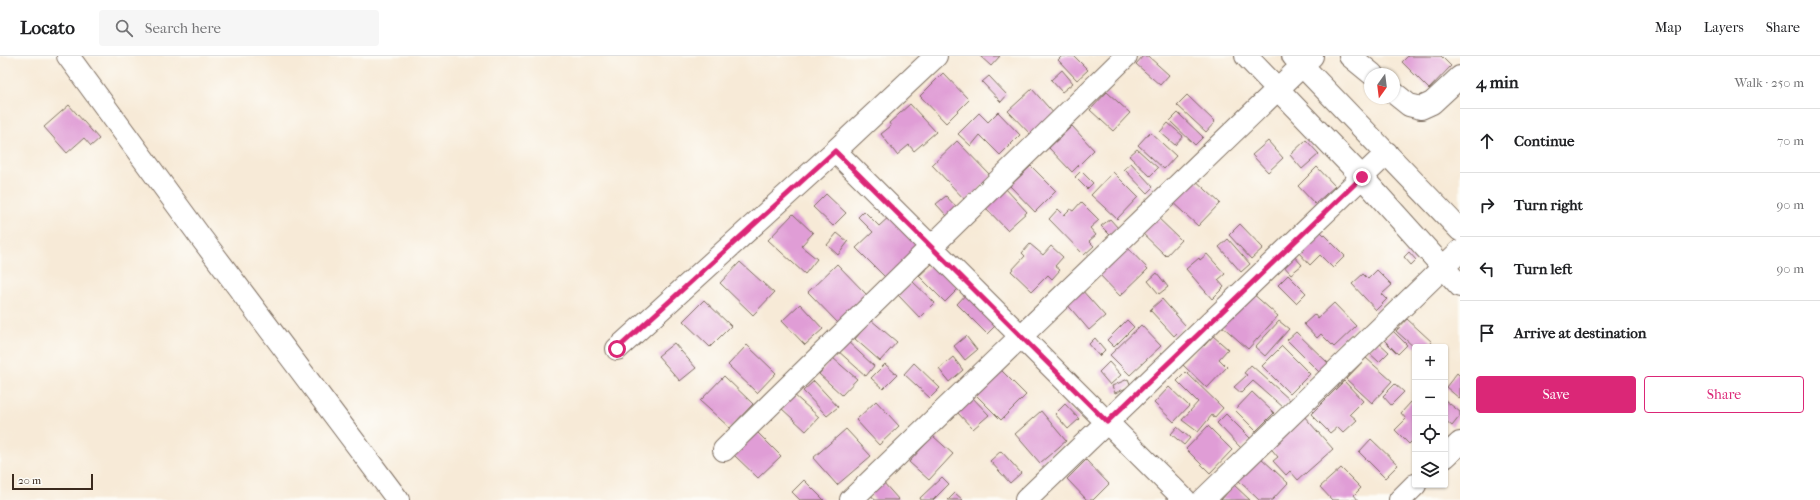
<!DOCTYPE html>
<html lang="en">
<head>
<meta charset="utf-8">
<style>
	body { margin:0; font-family:"IM FELL French Canon",serif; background:#f6f6f6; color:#202124 }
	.controls { position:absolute; right:12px; bottom:12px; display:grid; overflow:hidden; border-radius:4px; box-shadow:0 1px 3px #0004 }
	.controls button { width:36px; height:36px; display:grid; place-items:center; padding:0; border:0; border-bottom:1px solid #e0e0e0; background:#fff; color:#202124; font:20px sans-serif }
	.compass { position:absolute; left:1364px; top:12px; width:36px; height:36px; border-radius:50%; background:#fff; box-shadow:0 1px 3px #0004; rotate:194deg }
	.scale { position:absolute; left:12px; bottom:10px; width:81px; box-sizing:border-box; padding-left:4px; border:2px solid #3b2a1e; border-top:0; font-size:11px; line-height:14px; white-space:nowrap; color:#3b2a1e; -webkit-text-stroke:3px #fdfcf7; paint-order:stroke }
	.stop { position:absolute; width:12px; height:12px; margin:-9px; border:3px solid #db2777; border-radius:50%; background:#fff }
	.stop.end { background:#db2777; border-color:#fff; box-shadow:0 1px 4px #0008 }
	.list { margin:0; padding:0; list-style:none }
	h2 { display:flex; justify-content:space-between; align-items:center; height:52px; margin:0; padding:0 16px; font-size:17px }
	h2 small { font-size:13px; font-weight:400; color:#757577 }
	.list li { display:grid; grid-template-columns:26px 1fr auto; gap:12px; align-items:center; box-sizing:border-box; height:64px; padding:0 16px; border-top:1px solid #e0e0e0 }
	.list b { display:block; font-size:15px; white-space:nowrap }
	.list em { font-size:13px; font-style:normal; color:#757577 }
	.actions { display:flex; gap:8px; padding:12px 16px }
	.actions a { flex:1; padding:9px 0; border:1px solid #db2777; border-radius:4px; text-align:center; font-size:14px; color:#db2777 }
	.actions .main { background:#db2777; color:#fff }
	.icon { flex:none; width:22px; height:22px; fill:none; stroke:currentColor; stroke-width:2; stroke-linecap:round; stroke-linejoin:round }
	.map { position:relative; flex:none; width:1460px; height:444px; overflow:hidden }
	header { display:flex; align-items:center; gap:24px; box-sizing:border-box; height:56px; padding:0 20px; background:#fff; border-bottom:1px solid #e0e0e0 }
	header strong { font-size:19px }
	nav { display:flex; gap:22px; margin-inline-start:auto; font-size:14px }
	.search { width:280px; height:36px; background:#f6f6f6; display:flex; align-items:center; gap:10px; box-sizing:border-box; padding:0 14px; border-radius:4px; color:#757577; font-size:15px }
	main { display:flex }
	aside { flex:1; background:#fff }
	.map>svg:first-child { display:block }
	.building { fill:#e09dd6 }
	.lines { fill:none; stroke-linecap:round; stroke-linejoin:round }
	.street-casing { stroke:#7d6d5f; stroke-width:24 }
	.street { stroke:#fff; stroke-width:22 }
	.route { stroke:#db2777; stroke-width:5 }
</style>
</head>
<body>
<header>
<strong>Locato</strong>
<div class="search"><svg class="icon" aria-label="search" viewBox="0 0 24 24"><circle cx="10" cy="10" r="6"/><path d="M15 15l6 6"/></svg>Search here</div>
<nav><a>Map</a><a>Layers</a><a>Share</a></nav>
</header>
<main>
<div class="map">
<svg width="1460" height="444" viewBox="0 0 1460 444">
	<rect width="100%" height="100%" fill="#fdfcf7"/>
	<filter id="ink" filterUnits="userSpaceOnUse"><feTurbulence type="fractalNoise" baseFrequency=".025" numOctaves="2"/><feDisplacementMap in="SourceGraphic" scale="8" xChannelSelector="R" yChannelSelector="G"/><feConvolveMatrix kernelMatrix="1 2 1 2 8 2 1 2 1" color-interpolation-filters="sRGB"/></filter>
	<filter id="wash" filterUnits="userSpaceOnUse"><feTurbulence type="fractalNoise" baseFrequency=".012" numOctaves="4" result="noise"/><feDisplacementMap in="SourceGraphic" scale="16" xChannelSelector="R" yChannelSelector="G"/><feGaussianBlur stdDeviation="0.9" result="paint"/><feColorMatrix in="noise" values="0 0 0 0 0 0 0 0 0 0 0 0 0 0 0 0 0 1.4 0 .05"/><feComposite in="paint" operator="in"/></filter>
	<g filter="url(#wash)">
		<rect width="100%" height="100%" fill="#f7ead7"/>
		<g id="blocks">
			<path class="building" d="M980,0H1000L991,10Z
				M1062,0H1074L1088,14L1077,24L1058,4Z
				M1143,0H1148L1169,19L1160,29L1136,8Z
				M1408,0H1441L1451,10L1429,33L1402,6Z
				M1062,14L1073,27L1062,36L1051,24Z
				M943,17L969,44L946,67L920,40Z
				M989,20L1007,39L1001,46L982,26Z
				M1032,33L1056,60L1033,81L1008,55Z
				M1107,36L1130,57L1113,75L1090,54Z
				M1187,39L1215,66L1206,76L1177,49Z
				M910,48L936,76L914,95L909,89L897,99L881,78L891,70L889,67Z
				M69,49L99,83L91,90L84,82L67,97L44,71Z
				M998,56L1020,79L1000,99L980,79L971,90L958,78L979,57L988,66Z
				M1178,57L1203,81L1195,89L1170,65Z
				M1168,67L1183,80L1175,89L1160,76Z
				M1072,70L1094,94L1072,116L1049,92Z
				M1150,76L1176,100L1164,113L1138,89Z
				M1306,84L1319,98L1302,113L1290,99Z
				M957,85L992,121L966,145L932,109Z
				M1268,85L1283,102L1268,116L1252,99Z
				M1137,93L1158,112L1150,120L1129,100Z
				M1131,107L1153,131L1147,137L1124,113Z
				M1031,110L1056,135L1035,156L1010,130Z
				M1317,111L1335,130L1315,148L1298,130Z
				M1081,115L1093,127L1087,133L1075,121Z
				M1113,116L1138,141L1117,163L1091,139Z
				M1192,121L1220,147L1198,170L1170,144Z
				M1005,132L1027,156L1007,174L985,151Z
				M826,138L846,157L833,170L813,151Z
				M946,140L957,152L947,160L936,148Z
				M1081,146L1099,164L1090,172L1096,179L1089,185L1094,190L1084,199L1049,163L1058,153L1064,159L1070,153L1073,155Z
				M864,155L879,170L891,159L921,189L887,223L856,192L873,176L858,161Z
				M1153,157L1181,184L1166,200L1138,173Z
				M793,158L813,177L801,190L817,203L805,218L768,184Z
				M1110,163L1118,172L1110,179L1101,170Z
				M1240,168L1263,192L1251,203L1229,179Z
				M1321,176L1345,200L1333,212L1320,199L1310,209L1299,197Z
				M837,177L848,186L838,199L827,189Z
				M1228,183L1250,208L1241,216L1219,191Z
				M1030,188L1043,199L1051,190L1063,201L1055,210L1060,214L1052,223L1048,219L1032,235L1011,215L1025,200L1022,197Z
				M1126,190L1148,213L1120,240L1098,217Z
				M1409,196L1416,204L1411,209L1404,201Z
				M1207,198L1225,218L1218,224L1224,231L1212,243L1186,213L1199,202L1200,204Z
				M1293,199L1302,209L1291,218L1282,208Z
				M740,206L774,237L753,259L720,227Z
				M933,207L959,232L945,246L919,220Z
				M837,208L867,239L838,267L808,236Z
				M1377,214L1392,229L1382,238L1387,243L1376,254L1352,228L1363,218L1368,223Z
				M1157,217L1168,231L1159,238L1148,225Z
				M1288,219L1306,237L1296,247L1278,229Z
				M912,225L935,247L920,262L898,239Z
				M1081,233L1105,260L1089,274L1066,247Z
				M969,235L1000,265L987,278L957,248Z
				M1251,236L1278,260L1248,293L1221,269Z
				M1162,243L1185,269L1174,280L1150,254Z
				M704,244L731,270L710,291L683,265Z
				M1334,247L1356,270L1334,291L1321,278L1317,282L1304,268L1315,258L1318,262Z
				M800,248L823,273L805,289L782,265Z
				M1407,263L1432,286L1428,291H1414L1396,275Z
				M871,264L897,286L880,305L855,283Z
				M1127,264L1134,271L1114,291L1107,284Z
				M1279,265L1289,273L1265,300L1255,291Z
				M1141,269L1161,290L1130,319L1110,299Z
				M1393,275L1407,289L1398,298L1384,284Z
				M1296,276L1329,308L1320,317L1287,284Z
				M966,280L977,294L965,304L954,290Z
				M1213,280L1228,293L1219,303L1227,311L1207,332L1183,309L1202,288L1204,290Z
				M1095,282L1105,294L1099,300L1089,288Z
				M846,284L874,310L866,320L837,294Z
				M1377,285L1389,296L1379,306L1367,295Z
				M674,287L696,312L680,325L658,300Z
				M747,289L776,317L757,337L728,309Z
				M1282,290L1310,318L1290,338L1262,310Z
				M953,301L963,314L949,326L939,313Z
				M833,302L857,323L842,339L819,318Z
				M1366,302L1392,325L1372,347L1346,323Z
				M1109,306L1121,319L1110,329L1099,316Z
				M914,307L940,332L930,342L904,318Z
				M885,308L897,319L883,333L871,322Z
				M1251,309L1290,344L1283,351L1253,325L1241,337L1234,331L1247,319L1244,317Z
				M1000,313L1026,339L1001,364L975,338Z
				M1186,316L1223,352L1214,362L1212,359L1198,376L1182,364L1198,346L1177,325Z
				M1457,317L1460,320V343L1446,331Z
				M724,320L753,348L730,372L700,345Z
				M1128,323L1131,330L1115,337L1112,330Z
				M814,325L838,351L827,360L803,335Z
				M1344,325L1363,345L1350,358L1357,364L1343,377L1337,371L1330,377L1311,358Z
				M1395,328L1404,336L1391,349L1383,340Z
				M1169,331L1189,350L1174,366L1154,347Z
				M1252,336L1274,357L1256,375L1235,354Z
				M793,338L819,361L806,375L781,352Z
				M971,340L989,359L973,373L956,355Z
				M1445,344L1460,356V360L1452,370L1445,364Z
				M876,345L899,370L879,389L856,364Z
				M1411,346L1415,350V382L1409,388L1395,374L1406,363L1401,357Z
				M1065,348L1079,363L1068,373L1055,358Z
				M1041,355L1066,385L1040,407L1015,378Z
				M1226,358L1251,383L1241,392L1217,367Z
				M1303,359L1333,393L1298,424L1290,415L1286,419L1273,405L1278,401L1268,389Z
				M1208,370L1232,394L1210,417L1186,393Z
				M1177,371L1190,382L1184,389L1171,378Z
				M846,373L871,400L837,429L813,402Z
				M757,376L781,400L758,422L734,399Z
				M933,380L953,398L929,424L909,406Z
				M1371,383L1398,409L1385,422L1359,396Z
				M1001,395L1021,417L1010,427L990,405Z
				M1260,401L1288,427L1272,444H1259L1238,424Z
				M1086,404L1109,428L1093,444H1087L1067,423Z
				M1341,412L1361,432L1354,439L1358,444H1332L1320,431Z
				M942,421L949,428L933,444H921L920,442Z
				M804,424L824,444H800L792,436Z
				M883,426L899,444H875L870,438Z
				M1234,429L1250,444H1221Z
				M955,437L963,444H948Z"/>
		</g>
	</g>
	<g filter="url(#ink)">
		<use href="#blocks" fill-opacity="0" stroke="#7d6d5f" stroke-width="1"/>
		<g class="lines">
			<defs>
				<path id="street" d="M68,0L202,183L398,444
					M1246,0L1362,121L1460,230
					M1293,0L1460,174
					M1350,0L1372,18
					M1394,37L1409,49L1421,52L1432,47L1460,21
					M835,95L1185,444
					M617,293L835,95L936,0
					M724,394L1126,0
					M1445,401L1460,387
					M851,444L1312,0
					M1026,444L1387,97
					M1203,444L1460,195
					M1400,444L1415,429"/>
			</defs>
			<use href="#street" class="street-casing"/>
			<use href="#street" class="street"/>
		</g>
	</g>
	<g class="lines" filter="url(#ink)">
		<path class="route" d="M617,293L835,95L1107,366L1362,121"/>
	</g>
</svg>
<div class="controls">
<button>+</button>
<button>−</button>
<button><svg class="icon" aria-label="locate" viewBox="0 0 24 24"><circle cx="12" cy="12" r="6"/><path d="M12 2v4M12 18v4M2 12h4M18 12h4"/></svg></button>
<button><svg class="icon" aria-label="layers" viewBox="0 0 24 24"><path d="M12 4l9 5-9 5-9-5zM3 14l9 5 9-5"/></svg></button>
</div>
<svg class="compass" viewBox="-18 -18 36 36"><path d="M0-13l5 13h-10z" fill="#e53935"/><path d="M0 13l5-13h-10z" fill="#757577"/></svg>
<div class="scale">20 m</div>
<div class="stop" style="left:617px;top:293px"></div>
<div class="stop end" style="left:1362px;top:121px"></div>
</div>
<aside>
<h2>4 min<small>Walk · 250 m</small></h2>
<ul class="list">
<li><svg class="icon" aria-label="ahead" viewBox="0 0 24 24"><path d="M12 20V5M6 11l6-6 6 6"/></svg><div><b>Continue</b></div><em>70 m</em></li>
<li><svg class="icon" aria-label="right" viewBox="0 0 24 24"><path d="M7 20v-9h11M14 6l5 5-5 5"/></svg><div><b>Turn right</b></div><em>90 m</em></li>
<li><svg class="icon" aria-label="left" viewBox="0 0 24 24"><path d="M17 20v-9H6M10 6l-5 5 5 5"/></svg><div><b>Turn left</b></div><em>90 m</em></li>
<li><svg class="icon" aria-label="arrive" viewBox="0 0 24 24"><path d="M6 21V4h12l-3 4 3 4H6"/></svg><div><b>Arrive at destination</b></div></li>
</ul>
<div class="actions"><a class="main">Save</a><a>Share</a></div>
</aside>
</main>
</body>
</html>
